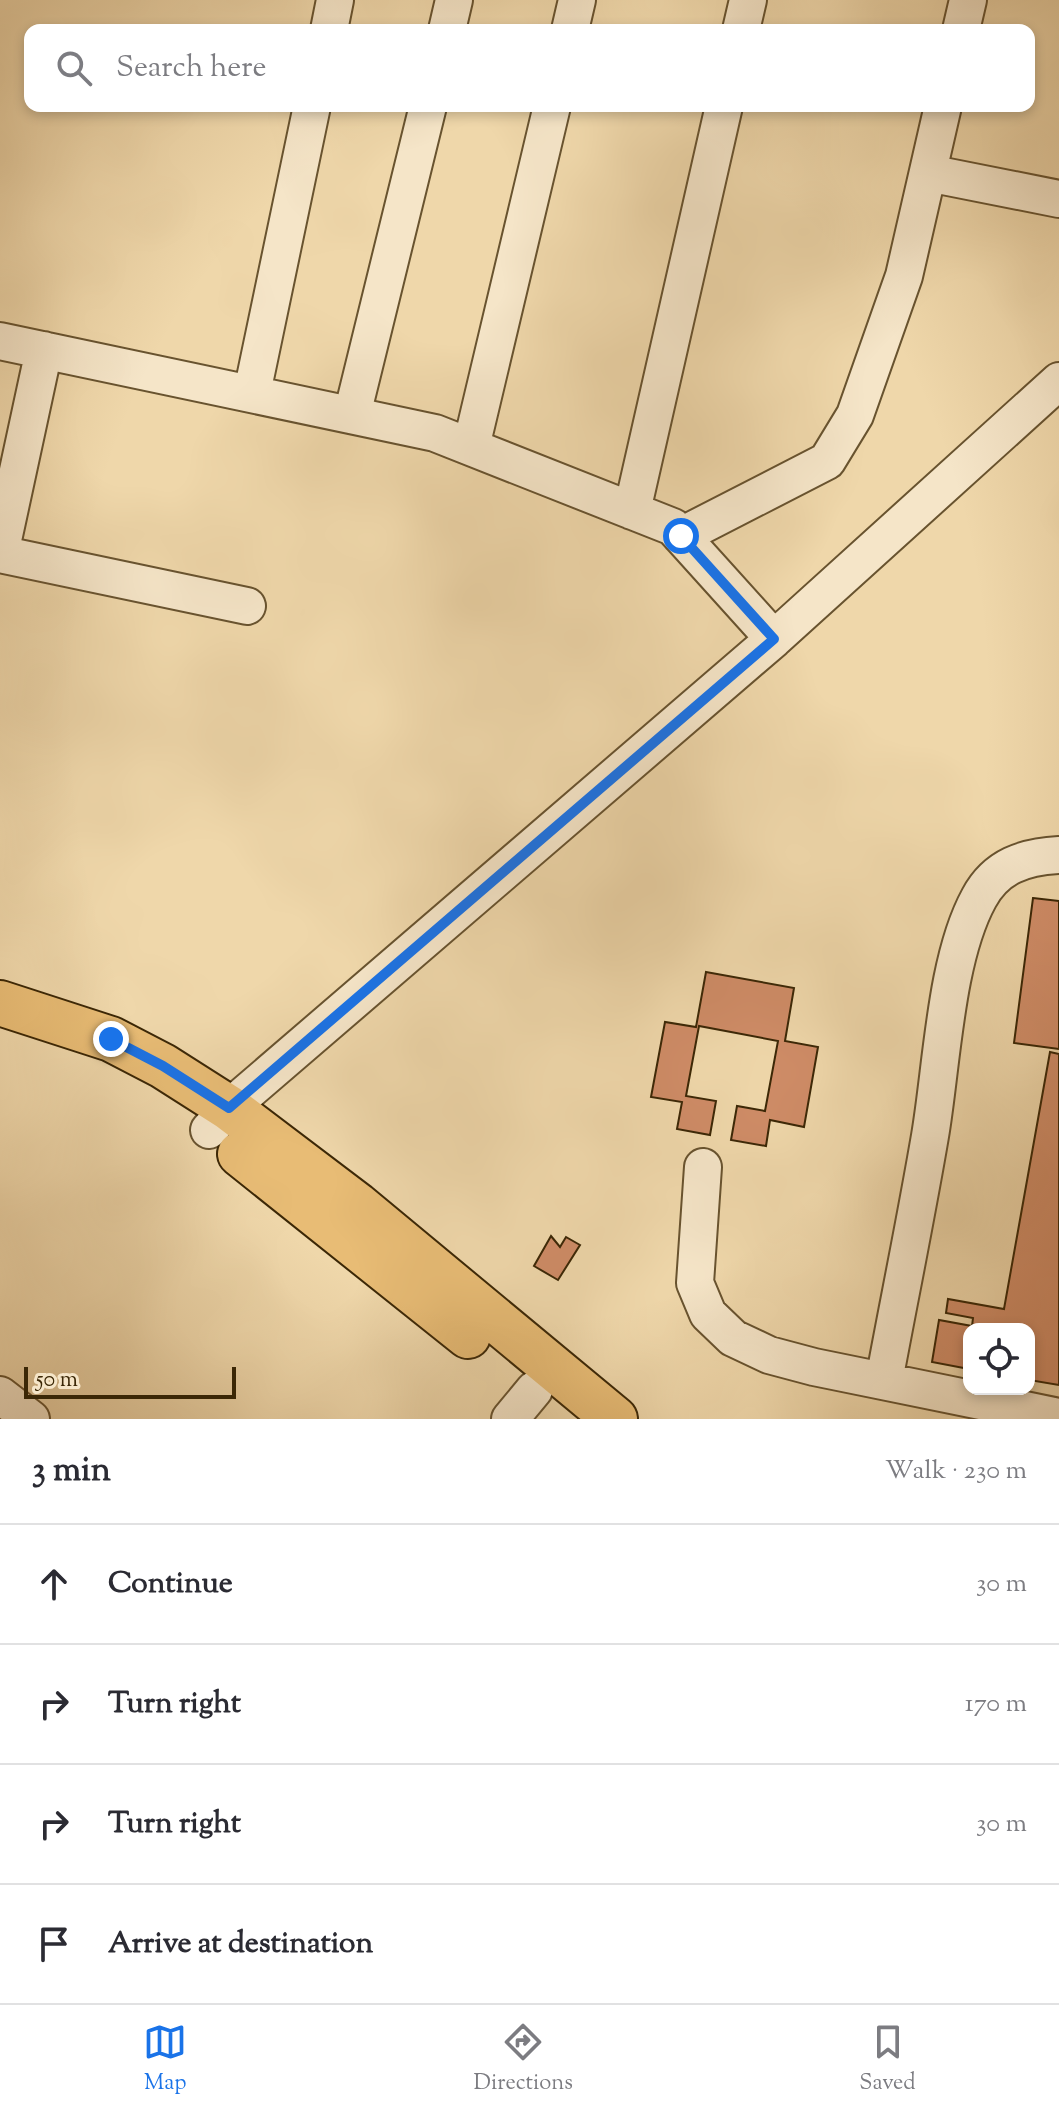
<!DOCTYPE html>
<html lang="en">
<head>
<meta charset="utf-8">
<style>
	body { margin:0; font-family:"Sorts Mill Goudy",serif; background:#f2f2f3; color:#2b2b33 }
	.controls { position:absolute; right:24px; bottom:24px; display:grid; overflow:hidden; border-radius:16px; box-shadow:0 4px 12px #0003 }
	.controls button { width:72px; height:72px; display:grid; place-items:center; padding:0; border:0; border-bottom:2px solid #e1e1e2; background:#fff; color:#2b2b33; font:40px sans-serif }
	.scale { position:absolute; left:24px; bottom:20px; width:212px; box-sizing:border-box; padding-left:8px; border:4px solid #3b2706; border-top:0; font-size:22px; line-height:28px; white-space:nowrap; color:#3b2706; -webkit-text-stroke:6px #f5e5c8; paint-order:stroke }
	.stop { position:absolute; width:24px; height:24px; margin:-18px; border:6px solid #1a73e8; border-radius:50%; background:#fff }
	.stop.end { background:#1a73e8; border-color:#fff; box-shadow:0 2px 8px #0008 }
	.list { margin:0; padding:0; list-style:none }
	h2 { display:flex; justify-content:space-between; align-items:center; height:104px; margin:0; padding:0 32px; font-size:34px }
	h2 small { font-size:26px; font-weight:400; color:#7c7c81 }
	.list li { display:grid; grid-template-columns:52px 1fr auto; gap:24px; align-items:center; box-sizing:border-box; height:120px; padding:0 32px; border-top:2px solid #e1e1e2 }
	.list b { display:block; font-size:30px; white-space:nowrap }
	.list em { font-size:26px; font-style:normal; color:#7c7c81 }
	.icon { flex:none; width:44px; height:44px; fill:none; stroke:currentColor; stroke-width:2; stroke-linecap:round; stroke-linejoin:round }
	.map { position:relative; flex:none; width:1059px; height:1419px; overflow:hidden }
	.search { position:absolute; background:#fff; box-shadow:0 4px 12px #0003; left:24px; right:24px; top:24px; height:88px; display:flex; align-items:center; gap:20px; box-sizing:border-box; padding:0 28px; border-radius:16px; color:#7c7c81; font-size:30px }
	.sheet { height:584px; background:#fff }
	nav { display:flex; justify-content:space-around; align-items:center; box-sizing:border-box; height:112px; border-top:2px solid #e1e1e2; background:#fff; font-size:22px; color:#7c7c81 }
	nav a { display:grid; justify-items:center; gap:4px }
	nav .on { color:#1a73e8 }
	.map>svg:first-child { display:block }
	.building { fill:#cf8c67; stroke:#3b2706; stroke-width:2 }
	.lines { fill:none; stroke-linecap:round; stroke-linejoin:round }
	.minor-casing { stroke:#68532f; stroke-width:40 }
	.major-casing { stroke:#3b2706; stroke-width:48 }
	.minor { stroke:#f5e5c8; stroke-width:36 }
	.major { stroke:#e8bc75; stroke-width:44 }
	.route { stroke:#1a73e8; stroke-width:10 }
</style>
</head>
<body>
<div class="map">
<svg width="1059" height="1419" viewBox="0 0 1059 1419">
	<rect width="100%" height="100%" fill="#efd7aa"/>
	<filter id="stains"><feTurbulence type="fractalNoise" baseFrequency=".0025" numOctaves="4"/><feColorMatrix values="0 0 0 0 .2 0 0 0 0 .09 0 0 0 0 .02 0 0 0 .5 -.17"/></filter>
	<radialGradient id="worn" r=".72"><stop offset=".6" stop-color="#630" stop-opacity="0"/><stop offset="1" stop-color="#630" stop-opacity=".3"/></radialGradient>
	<path class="building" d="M1033,898L1059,901V1049L1014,1043Z
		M706,972L794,988L785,1041L818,1047L804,1127L770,1120L766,1146L731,1140L737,1106L765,1111L778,1041L699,1026L686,1096L716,1101L710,1135L677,1129L682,1102L651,1097L665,1022L696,1027Z
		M1050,1052L1059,1054V1385L1029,1380V1329H969V1369L932,1362L939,1320L972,1326L973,1318L946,1313L948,1299L1004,1309Z
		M551,1236L560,1247L566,1237L580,1245L558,1280L534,1266Z"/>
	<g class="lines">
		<defs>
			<path id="minor" d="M329,30L335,0
				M447,30L454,0
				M570,30L577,0
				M741,30L748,0
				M961,30L968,0
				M928,173L1059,199
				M0,341L435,433L673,527L774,639
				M252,393L312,106
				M352,415L428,106
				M471,447L552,106
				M632,511L724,106
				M681,536L827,461L855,415L904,276L943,106
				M0,554L247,606
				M0,554L44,350
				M209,1130L229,1108L774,639L1059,381
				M703,1167L695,1283L708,1314L733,1338L769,1355L814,1367L1059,1417
				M884,1381C899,1300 916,1218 930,1136C942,1066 945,960 979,898C996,866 1024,857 1059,855
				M0,1395L31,1419
				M510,1419L534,1390"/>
			<path id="major" d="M0,1003L111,1039L163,1066L229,1108L357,1205L615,1419
				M240,1154L468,1336"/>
		</defs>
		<use href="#minor" class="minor-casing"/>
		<use href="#major" class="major-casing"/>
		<use href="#minor" class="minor"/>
		<use href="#major" class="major"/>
	</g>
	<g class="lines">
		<path class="route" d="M111,1039L163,1066L229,1108L774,639L681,536"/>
	</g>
	<rect width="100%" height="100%" filter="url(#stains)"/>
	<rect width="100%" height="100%" fill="url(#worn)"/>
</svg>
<div class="controls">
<button><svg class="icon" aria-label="locate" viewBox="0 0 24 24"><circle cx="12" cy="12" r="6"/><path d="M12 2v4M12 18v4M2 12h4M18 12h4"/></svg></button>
</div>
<div class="scale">50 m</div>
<div class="stop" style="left:681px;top:536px"></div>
<div class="stop end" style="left:111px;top:1039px"></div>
<div class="search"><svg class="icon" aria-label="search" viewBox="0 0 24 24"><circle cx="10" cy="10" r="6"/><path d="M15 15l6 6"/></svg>Search here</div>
</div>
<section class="sheet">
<h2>3 min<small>Walk · 230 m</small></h2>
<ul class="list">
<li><svg class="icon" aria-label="ahead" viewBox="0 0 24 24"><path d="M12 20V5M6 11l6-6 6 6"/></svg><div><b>Continue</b></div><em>30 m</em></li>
<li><svg class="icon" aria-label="right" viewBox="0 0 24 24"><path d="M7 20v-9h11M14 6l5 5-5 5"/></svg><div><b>Turn right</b></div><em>170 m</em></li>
<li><svg class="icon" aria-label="right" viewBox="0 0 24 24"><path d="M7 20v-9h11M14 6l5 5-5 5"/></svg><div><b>Turn right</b></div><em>30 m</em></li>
<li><svg class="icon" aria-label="arrive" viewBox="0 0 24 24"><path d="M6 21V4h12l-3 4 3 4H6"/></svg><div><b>Arrive at destination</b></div></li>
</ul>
</section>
<nav>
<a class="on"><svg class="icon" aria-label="map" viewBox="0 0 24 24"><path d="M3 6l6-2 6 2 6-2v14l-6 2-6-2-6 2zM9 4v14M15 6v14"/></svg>Map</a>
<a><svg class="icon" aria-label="directions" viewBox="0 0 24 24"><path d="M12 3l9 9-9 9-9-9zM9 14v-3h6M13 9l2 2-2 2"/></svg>Directions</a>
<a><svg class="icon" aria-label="saved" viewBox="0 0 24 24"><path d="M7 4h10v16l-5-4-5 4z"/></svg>Saved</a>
</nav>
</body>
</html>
